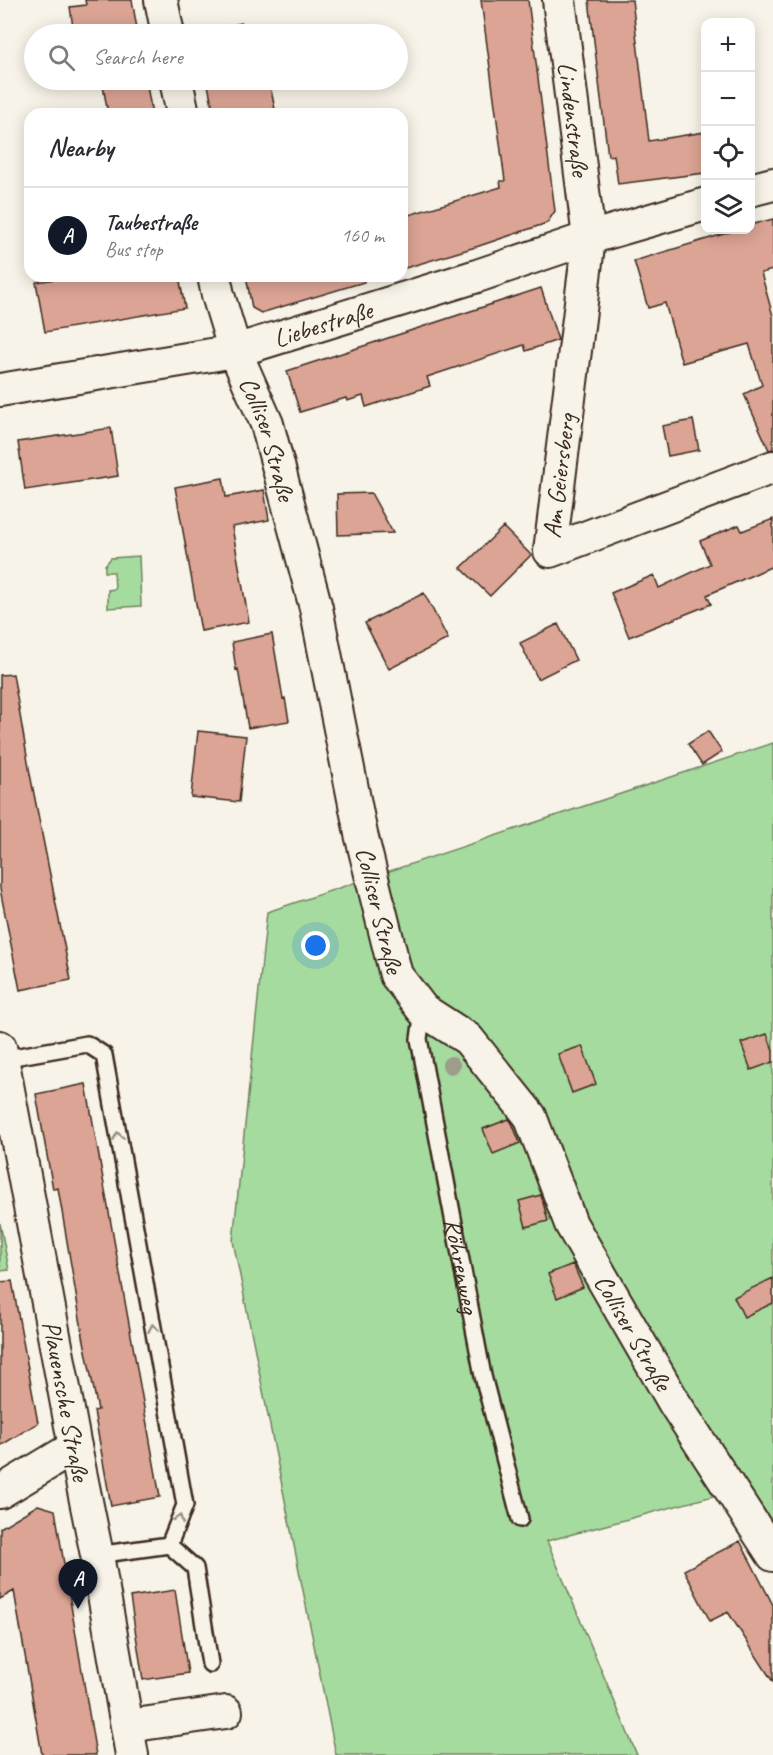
<!DOCTYPE html>
<html lang="en">
<head>
<meta charset="utf-8">
<style>
	body { margin:0; font-family:Caveat,sans-serif; background:#f2f2f3; color:#2b2b33 }
	.controls { position:absolute; right:18px; top:18px; display:grid; overflow:hidden; border-radius:12px; box-shadow:0 3px 15px #0003 }
	.controls button { width:54px; height:54px; display:grid; place-items:center; padding:0; border:0; border-bottom:2px solid #e1e1e2; background:#fff; color:#2b2b33; font:30px sans-serif }
	.you { position:absolute; left:316px; top:946px; width:21px; height:21px; margin:-15px; border:4px solid #fff; border-radius:50%; background:#1a73e8; box-shadow:0 0 0 9px #1a73e833 }
	.badge { display:grid; place-items:center; width:39px; height:39px; border-radius:50%; background:#111827; color:#fff; font-size:20px; font-weight:700 }
	.pin { position:absolute; translate:-50% -50px; filter:drop-shadow(0 2px 3px #0008) }
	.pin::after { content:''; position:absolute; top:32px; width:21px; height:18px; background:inherit; clip-path:polygon(0 0,100% 0,50% 100%) }
	.list { margin:0; padding:0; list-style:none }
	h2 { display:flex; justify-content:space-between; align-items:center; height:78px; margin:0; padding:0 24px; font-size:26px }
	h2 small { font-size:20px; font-weight:400; color:#7c7c81 }
	.list li { display:grid; grid-template-columns:39px 1fr auto; gap:18px; align-items:center; box-sizing:border-box; height:96px; padding:0 24px; border-top:2px solid #e1e1e2 }
	.list b { display:block; font-size:22px; white-space:nowrap }
	.list p { margin:0; font-size:20px; white-space:nowrap; color:#7c7c81 }
	.list em { font-size:20px; font-style:normal; color:#7c7c81 }
	.icon { flex:none; width:33px; height:33px; fill:none; stroke:currentColor; stroke-width:2; stroke-linecap:round; stroke-linejoin:round }
	.map { position:relative; flex:none; width:773px; height:1755px; overflow:hidden }
	.search { position:absolute; background:#fff; box-shadow:0 3px 15px #0003; left:24px; top:24px; width:384px; height:66px; display:flex; align-items:center; gap:15px; box-sizing:border-box; padding:0 21px; border-radius:33px; color:#7c7c81; font-size:22px }
	.panel { position:absolute; background:#fff; box-shadow:0 3px 15px #0003; left:24px; top:108px; width:384px; height:174px; border-radius:18px }
	.map>svg:first-child { display:block }
	.green { fill:#a5db9f; stroke:#70825e; stroke-width:1.5 }
	.building { fill:#dba494; stroke:#3b2a1e; stroke-width:1.5 }
	.lines { fill:none; stroke-linecap:round; stroke-linejoin:round }
	.lane-casing { stroke:#3b2a1e; stroke-width:20 }
	.street-casing { stroke:#3b2a1e; stroke-width:36 }
	.lane { stroke:#f7f3e8; stroke-width:15 }
	.street { stroke:#f7f3e8; stroke-width:32 }
	.tree { fill:#9e9d8a }
	.oneway { stroke:#998e83 }
	.labels { text-anchor:middle; dominant-baseline:central; stroke-width:5; stroke-linejoin:round; paint-order:stroke }
	.street-label { font-size:26px; fill:#3b2a1e; stroke:#f7f3e8 }
</style>
</head>
<body>
<div class="map">
<svg width="773" height="1755" viewBox="0 0 773 1755">
	<rect width="100%" height="100%" fill="#f7f3e8"/>
	<filter id="ink" filterUnits="userSpaceOnUse"><feTurbulence type="fractalNoise" baseFrequency=".0167" numOctaves="2"/><feDisplacementMap in="SourceGraphic" scale="12" xChannelSelector="R" yChannelSelector="G"/><feConvolveMatrix kernelMatrix="1 2 1 2 8 2 1 2 1" color-interpolation-filters="sRGB"/></filter>
	<g filter="url(#ink)">
		<path class="green" d="M139,556L141,606L108,608V590L115,589L114,572H105V565L111,558Z
			M773,743V1533L746,1487L547,1541L637,1755H336L233,1241L267,912Z
			M0,1223L9,1270L0,1271Z"/>
		<path class="building" d="M85,0H132L138,34H74L70,7L86,5Z
			M481,0H528L555,211L547,223L479,246L402,269V217L501,187L500,181H505Z
			M589,0H632L649,141L705,132V173L618,184L614,155L608,156Z
			M242,23L245,34H197V33Z
			M102,80H146L152,114H108Z
			M207,80H269L276,114H214Z
			M773,219V270L761,273L773,316V449L769,450L744,394L762,385L749,344L682,363L665,303L648,308L634,261L737,230H750V225Z
			M75,276H179L185,308L45,332L36,282Z
			M246,276H364V282L261,313L252,308Z
			M541,288L558,340L526,351L524,345L427,377L430,386L366,407L363,396L347,401L346,398L300,412L287,371Z
			M693,420L699,450L668,456L662,426Z
			M111,428L118,476L25,490L18,442Z
			M223,478L226,497L264,490L269,520L232,527L249,622L201,631L175,487Z
			M371,493L393,533L338,535L337,494Z
			M773,519V566L707,595L711,604L629,637L611,593L654,575L659,588L710,564L700,541L739,525L742,531Z
			M503,527L531,555L490,596L461,568Z
			M424,593L448,639L389,669L365,623Z
			M558,624L576,660L538,679L520,643Z
			M272,634L283,699L285,698L289,721L248,728L238,669L236,670L232,642Z
			M13,674L30,774L71,980L20,990L0,889V675Z
			M198,731L246,736L239,802L191,797Z
			M708,731L722,752L702,765L688,744Z
			M767,1034L773,1050V1062L751,1070L741,1043Z
			M582,1046L596,1084L572,1093L558,1054Z
			M86,1084L160,1497L111,1506L94,1411L98,1410L83,1336L58,1188L53,1189L36,1094Z
			M509,1119L512,1123L520,1143L493,1154L483,1129Z
			M541,1195L548,1221L526,1227L519,1201Z
			M573,1264L583,1287L557,1298L548,1274Z
			M773,1278V1303L744,1317L734,1297Z
			M12,1281L38,1423L0,1446V1282Z
			M38,1505L55,1510L96,1755H42L14,1591L0,1599V1528Z
			M740,1541L773,1605V1682L728,1612L710,1621L684,1570Z
			M175,1590L188,1673L143,1680L130,1597Z"/>
		<g class="lines">
			<defs>
				<g id="lane">
					<path id="s1" d="M423,1010L419,1039L483,1376L520,1519"/>
					<path d="M2,1059L87,1044L104,1055L185,1505L169,1545L97,1555"/>
					<path d="M169,1545L195,1568L210,1664"/>
				</g>
				<g id="street">
					<path d="M161,0L168,34"/>
					<path id="s2" d="M559,0L589,238L550,551L773,467"/>
					<path d="M176,80L183,114"/>
					<path d="M750,190L773,184"/>
					<path id="s3" d="M214,276L218,295L235,351L267,424L316,608L361,834L396,975L423,1010L468,1039L530,1116L571,1224L675,1404L773,1555"/>
					<path id="s4" d="M0,390L235,351L477,276L589,238L706,204"/>
					<path id="s5" d="M0,1047L75,1447L97,1555L132,1755"/>
					<path d="M0,1492L75,1447"/>
					<path d="M128,1726L226,1712"/>
				</g>
			</defs>
			<use href="#lane" class="lane-casing"/>
			<use href="#street" class="street-casing"/>
			<use href="#lane" class="lane"/>
			<use href="#street" class="street"/>
		</g>
		<circle class="tree" cx="451" cy="1065" r="9"/>
		<defs><path id="oneway-chevron" d="M-2-3.5L2.5 0L-2 3.5" fill="none" stroke-width="1.6" stroke-linecap="round" stroke-linejoin="round" transform="scale(1.5)"/></defs>
		<g class="oneway">
			<use href="#oneway-chevron" transform="translate(118 1136) rotate(-100)"/>
			<use href="#oneway-chevron" transform="translate(153 1328) rotate(-100)"/>
			<use href="#oneway-chevron" transform="translate(179 1519) rotate(-69)"/>
		</g>
	</g>
	<g class="labels">
		<g class="street-label">
			<text stroke="none"><textPath href="#s2" startOffset="120">Lindenstraße</textPath></text>
			<text stroke="none"><textPath href="#s4" startOffset="330">Liebestraße</textPath></text>
			<text stroke="none"><textPath href="#s3" startOffset="172">Colliser Straße</textPath></text>
			<text transform="translate(559 476) rotate(-83)">Am Geiersberg</text>
			<text stroke="none"><textPath href="#s3" startOffset="657">Colliser Straße</textPath></text>
			<text stroke="none"><textPath href="#s1" startOffset="260">Röhrenweg</textPath></text>
			<text stroke="none"><textPath href="#s3" startOffset="1161">Colliser Straße</textPath></text>
			<text stroke="none"><textPath href="#s5" startOffset="360">Plauensche Straße</textPath></text>
		</g>
	</g>
</svg>
<div class="controls">
<button>+</button>
<button>−</button>
<button><svg class="icon" aria-label="locate" viewBox="0 0 24 24"><circle cx="12" cy="12" r="6"/><path d="M12 2v4M12 18v4M2 12h4M18 12h4"/></svg></button>
<button><svg class="icon" aria-label="layers" viewBox="0 0 24 24"><path d="M12 4l9 5-9 5-9-5zM3 14l9 5 9-5"/></svg></button>
</div>
<div class="you"></div>
<div class="pin badge" style="left:78px;top:1609px">A</div>
<div class="search"><svg class="icon" aria-label="search" viewBox="0 0 24 24"><circle cx="10" cy="10" r="6"/><path d="M15 15l6 6"/></svg>Search here</div>
<section class="panel">
<h2>Nearby<small></small></h2>
<ul class="list">
<li><span class="badge">A</span><div><b>Taubestraße</b><p>Bus stop</p></div><em>160 m</em></li>
</ul>
</section>
</div>
</body>
</html>
